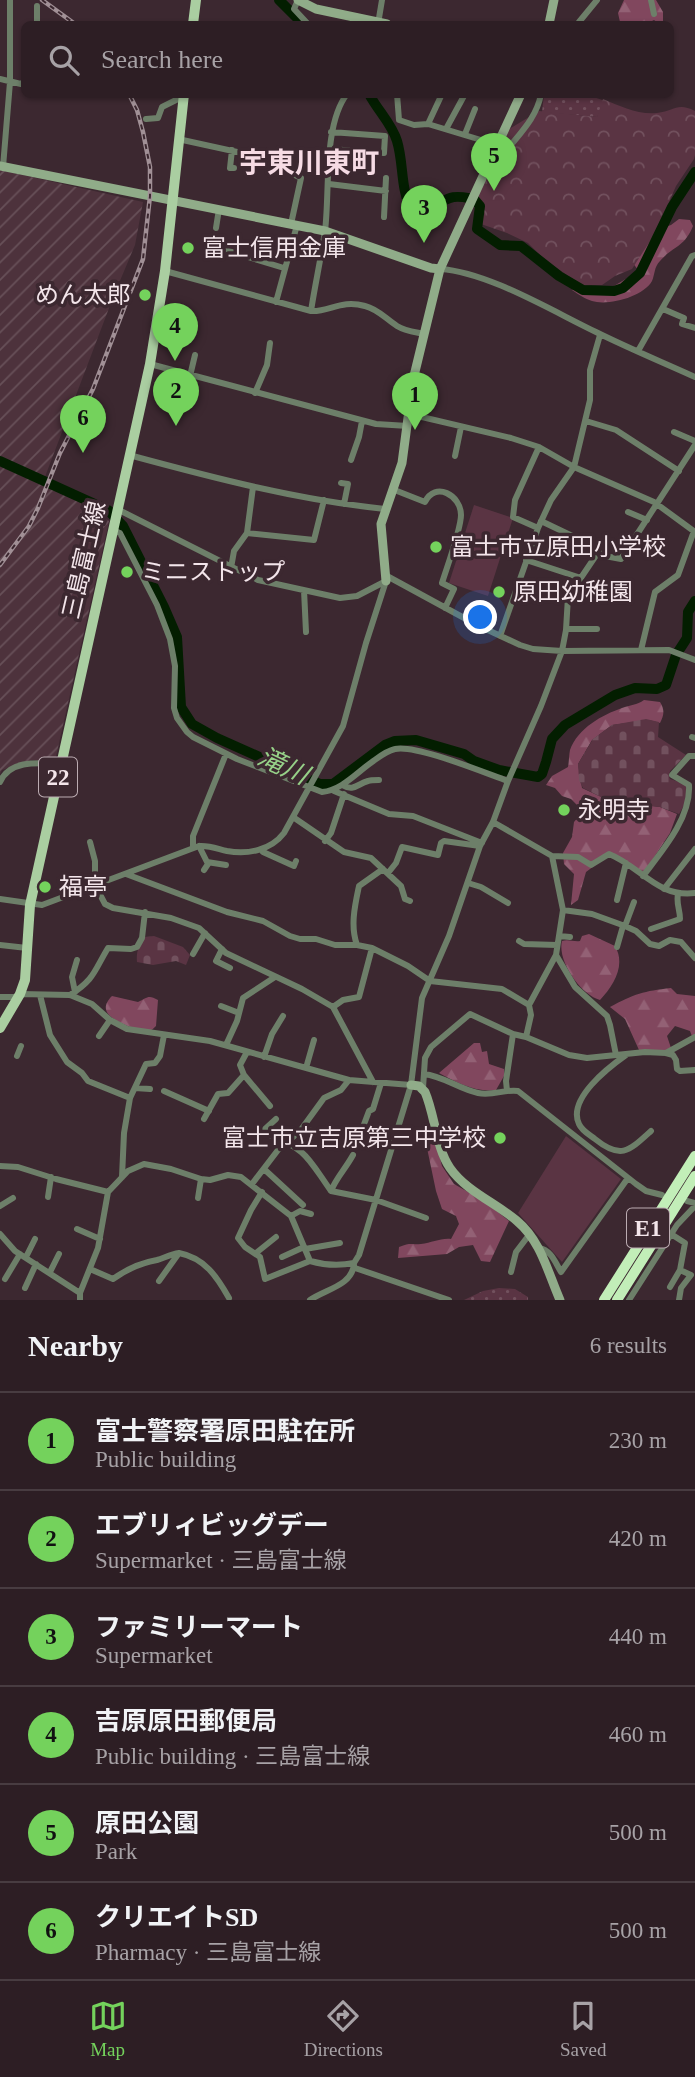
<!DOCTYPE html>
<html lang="en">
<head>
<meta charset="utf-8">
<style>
	body { margin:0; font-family:"Times New Roman","Noto Sans JP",serif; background:#392b31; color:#f1f3f6 }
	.you { position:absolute; left:481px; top:618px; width:24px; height:24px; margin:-18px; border:5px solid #fff; border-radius:50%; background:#1a73e8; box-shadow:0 0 0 10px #1a73e833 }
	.badge { display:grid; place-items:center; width:46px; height:46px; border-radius:50%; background:#74d25c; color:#111; font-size:23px; font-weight:700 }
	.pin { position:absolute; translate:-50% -58px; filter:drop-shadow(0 2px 4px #0008) }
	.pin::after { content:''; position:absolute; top:37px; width:24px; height:21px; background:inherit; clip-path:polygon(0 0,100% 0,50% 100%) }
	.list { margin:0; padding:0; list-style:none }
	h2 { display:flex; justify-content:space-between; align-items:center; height:91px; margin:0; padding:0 28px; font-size:30px }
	h2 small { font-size:23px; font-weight:400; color:#a7a2a6 }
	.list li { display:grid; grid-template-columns:46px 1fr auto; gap:21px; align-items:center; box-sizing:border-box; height:98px; padding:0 28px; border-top:2px solid #483c41 }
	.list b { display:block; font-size:26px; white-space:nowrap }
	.list p { margin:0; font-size:23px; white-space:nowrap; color:#a7a2a6 }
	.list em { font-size:23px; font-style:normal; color:#a7a2a6 }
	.icon { flex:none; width:38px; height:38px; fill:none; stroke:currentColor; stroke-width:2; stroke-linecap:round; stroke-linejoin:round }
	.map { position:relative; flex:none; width:695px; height:1300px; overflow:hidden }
	.search { position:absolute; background:#2d1e24; box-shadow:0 2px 5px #0004; left:21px; right:21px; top:21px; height:77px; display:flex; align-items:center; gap:18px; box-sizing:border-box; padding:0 24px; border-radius:10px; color:#a7a2a6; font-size:26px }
	.sheet { height:679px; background:#2d1e24 }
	nav { display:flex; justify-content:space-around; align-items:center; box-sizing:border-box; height:98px; border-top:2px solid #483c41; background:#2d1e24; font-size:19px; color:#a7a2a6 }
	nav a { display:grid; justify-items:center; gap:4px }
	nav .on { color:#74d25c }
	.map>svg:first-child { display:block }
	.industrial { fill:url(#industrial-furrows) }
	.grass { fill:url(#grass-dots) }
	.forest { fill:url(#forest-firs) }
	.cemetery { fill:url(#cemetery-stones) }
	.park { fill:url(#park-crowns) }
	.pitch { fill:#5a3443 }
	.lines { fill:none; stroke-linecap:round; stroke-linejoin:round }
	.river { stroke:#031e00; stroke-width:10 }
	.street { stroke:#6d7f69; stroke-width:6 }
	.secondary { stroke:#90ac89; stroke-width:9 }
	.primary { stroke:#aacea1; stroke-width:10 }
	.highway { stroke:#c2eeb8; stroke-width:10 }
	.rail-casing { stroke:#a19096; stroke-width:4.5 }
	.rail { stroke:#3c2830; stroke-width:2; stroke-dasharray:5; stroke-linecap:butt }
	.poi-dot { fill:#74d25c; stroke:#3c2830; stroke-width:2.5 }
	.labels { text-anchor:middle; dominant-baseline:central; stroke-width:7; stroke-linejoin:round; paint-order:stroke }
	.shield { fill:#3c2830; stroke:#bcacb2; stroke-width:2 }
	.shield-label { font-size:23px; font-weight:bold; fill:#f3e5ea }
	.poi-label { font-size:24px; fill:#f3e5ea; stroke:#3c2830; text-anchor:start }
	.street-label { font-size:24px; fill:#f3e5ea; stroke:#3c2830 }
	.water-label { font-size:26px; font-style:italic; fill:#96d088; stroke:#3c2830 }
	.quarter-label { font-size:28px; font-weight:bold; fill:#f6dbe4; stroke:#3c2830 }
</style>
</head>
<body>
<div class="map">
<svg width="695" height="1300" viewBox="0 0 695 1300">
	<defs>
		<pattern id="industrial-furrows" width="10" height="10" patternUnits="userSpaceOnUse" patternTransform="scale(1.75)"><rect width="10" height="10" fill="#4d323c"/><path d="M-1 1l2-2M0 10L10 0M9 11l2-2" fill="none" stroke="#675058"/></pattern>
		<pattern id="grass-dots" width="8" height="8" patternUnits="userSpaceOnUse" patternTransform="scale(1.75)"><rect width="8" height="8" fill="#5a3443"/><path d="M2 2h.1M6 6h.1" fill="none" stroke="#72515e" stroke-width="1.8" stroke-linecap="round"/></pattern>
		<pattern id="forest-firs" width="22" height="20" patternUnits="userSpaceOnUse" patternTransform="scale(1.75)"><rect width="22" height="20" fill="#81475e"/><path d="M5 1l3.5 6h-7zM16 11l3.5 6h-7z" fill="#936175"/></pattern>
		<pattern id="cemetery-stones" width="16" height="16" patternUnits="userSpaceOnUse" patternTransform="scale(1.75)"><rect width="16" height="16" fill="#5a3443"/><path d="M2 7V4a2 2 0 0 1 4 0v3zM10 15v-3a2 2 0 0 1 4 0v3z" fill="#72515e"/></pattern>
		<pattern id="park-crowns" width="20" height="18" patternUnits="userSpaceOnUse" patternTransform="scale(1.75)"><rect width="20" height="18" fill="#5a3443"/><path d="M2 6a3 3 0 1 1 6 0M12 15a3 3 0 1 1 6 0" fill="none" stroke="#72515e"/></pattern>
	</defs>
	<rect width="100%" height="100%" fill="#3c2830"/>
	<path class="industrial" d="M0,170L143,202L135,245L114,295L43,482L90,505L109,521L55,761L32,760L2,770L0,774Z"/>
	<path class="grass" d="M544,95H588L605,101L597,117L542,112Z
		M499,1288L515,1289L528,1297V1300H464L483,1291Z"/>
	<path class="forest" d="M624,0H656L663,12V21L658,23L654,20L646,24H619L620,22L618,13Z
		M679,219L690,220L693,226C684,248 674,245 660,261C654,267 655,274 652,281C643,297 608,306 592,301C585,299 578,294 572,290L578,286L604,292L639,271L624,252L642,235L671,225Z
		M644,700L660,702C665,710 664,715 660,723L649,720L612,725L592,740L578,764L582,788L599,796L611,800H624L634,804L660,807L677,814L670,833L643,874L622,860L606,857L586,872L578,900L571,905L574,874L564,864L563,853L572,837L574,822L580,815L581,809L571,799L562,796L555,788L546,785L552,776L568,767C569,762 569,755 570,750C578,728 602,715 622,708C630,705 637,705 644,700Z
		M589,934L615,946C626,965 614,985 600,1000C581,995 557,961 562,941C568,939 574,942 580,941L582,936Z
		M671,988L677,994L695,996V1038L693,1039L690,1031L675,1026L667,1036L671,1048L663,1053L639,1050L625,1019L610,1007C634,994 644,991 671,988Z
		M112,996L138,1002C147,998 148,994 158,1000L156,1026C153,1029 151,1031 146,1031C141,1031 135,1029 130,1027C117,1021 95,1013 112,996Z
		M474,1043H480L482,1052L487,1051L489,1064L504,1069V1076L496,1090C477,1093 455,1082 439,1073Z
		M435,1139L442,1166L454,1184L484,1201L509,1221L490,1262L481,1261L473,1245L459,1247L447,1254L398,1258L399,1247C412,1242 410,1245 421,1244C432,1243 440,1238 451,1239L459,1224L456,1216L442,1209L436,1191L427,1148Z"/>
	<path class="cemetery" d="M646,719L659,722L658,737L686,755L670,771L669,776L670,779L689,785L687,800L679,814L660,807L636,804L623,800H611L599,796L583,788L579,780L578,764L593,739L612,725Z
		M154,936L183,947L190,955L186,965L176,961L153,965L137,962C136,951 139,945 145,937Z"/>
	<path class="park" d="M603,99C620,106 638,115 657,113C675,111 677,102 695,111V155L694,159L676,186L656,232L632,269L615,276L602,285H582L546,261L528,243L507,233L481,224L474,199L506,131L539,111L597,117Z"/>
	<path class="pitch" d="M474,505L513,518L488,596L449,583Z
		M566,1136L621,1179L562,1262L518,1213Z"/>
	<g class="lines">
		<path class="river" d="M279,0L303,24
			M369,94C378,111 392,124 397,141C404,164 400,189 412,211C430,213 435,203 450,198C458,195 467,198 474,199L480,206L477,229L500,245L521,246L559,276L583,290L614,291L623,288L640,273L672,207L695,172
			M0,461L108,510L123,526L164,607L177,637L181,707L192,724L217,738L320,784H333L385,745L395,741L416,740L464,754L474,761L499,770L538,777L542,774L546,762L552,739L565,725L615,695L635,688L657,689L666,685L676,655L687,638L688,612L695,601"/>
		<path class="street" d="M298,0L294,9L308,24
			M651,0L654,14
			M37,6V24
			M579,22L597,0
			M378,24L382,0
			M0,79L21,84L24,82
			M397,94L399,120L414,125L428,124L481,140L500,141
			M146,119L158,118L162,107L184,96
			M428,124L442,94
			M446,129L465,94
			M465,134L475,109
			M178,139L256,156L301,178L291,224
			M330,149L384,153L385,136L331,132
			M232,150L230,168H234
			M490,163L498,162C513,139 536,122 541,94
			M3,167L10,82V0
			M329,184L386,191
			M384,217L386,178
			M216,228L219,209
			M219,248L284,268
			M440,269C488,272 552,311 596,332C628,348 662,362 695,377
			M165,271L311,311C330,312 341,299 365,306C378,309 386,319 397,326C405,331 415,332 424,334
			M276,302L297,225
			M663,309L684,318L682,324L695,328
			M311,311C315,285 321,258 325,231C330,192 323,125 347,94
			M638,351L692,256L695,255
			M150,364L376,424L408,426
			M190,376L195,355
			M255,393L267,365L270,343
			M409,414L511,438L539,447L574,467L654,502L695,532
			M586,421L616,430L679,471
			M674,432L695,441
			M129,455C214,478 298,500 385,509
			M455,456L461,427
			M351,460L359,437L362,421
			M341,483L348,484L344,504
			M392,489L425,502C435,481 461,495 461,515C461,529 447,567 442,583L454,589L445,608
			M117,509L258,580L340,598L357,596L386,581
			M628,512L647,520
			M541,521L587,543L605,556L621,559L695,445
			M538,528L513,517L515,500L539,447
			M112,530L120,533L157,605L170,639L175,666L174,708L177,718L187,732L193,737L237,759L322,792C342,790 356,773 372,762C379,757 386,751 395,749C415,744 485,773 508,781
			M247,533L314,540L324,500
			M526,560L581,578
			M231,568L234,551L247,533L253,487
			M387,576L477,625L520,645L533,649L562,651L669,650L695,660
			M304,590L306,632
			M566,629H597
			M500,636L538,528L551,500L574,467L590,400V370L600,335
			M641,650L655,592L678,575L694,531
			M692,737L695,738
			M0,782C10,759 40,763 61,764
			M342,785C354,792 357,784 368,781C370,780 377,780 379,780
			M334,791L389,814L413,816L482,843
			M293,817L344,852L371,858L401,886L405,899L410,901
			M493,822L552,856L578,857L591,865L609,854C640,866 657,898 695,893
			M325,841L331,833L344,794
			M90,842L95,861V885L105,904L113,908L171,918L199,928L226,953L302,989L333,1007L373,1082
			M199,846L208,864L204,870
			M193,848V836L226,754
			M263,852L294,866L296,861
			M207,862L226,865
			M388,873L396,863L402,847L438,855L441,843L444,841L480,846
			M126,874L227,912L263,921L290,936L300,939H316L335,945H357L372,948L408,966L430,981L502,989L529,1005
			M643,876C662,851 691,818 689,785L672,775L689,756H695
			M468,883L481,887L508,903
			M664,889L695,849
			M0,899L42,905L199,846C209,845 218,849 227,851C248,855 271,850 284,833L343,726L366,643L386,581
			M617,900L626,863
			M563,910L592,914L625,926L636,931L650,944L659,946L670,940L681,942L695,958
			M625,926L634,902
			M651,929L680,919C680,909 676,904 678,894
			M559,936L570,937
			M519,941L524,944L557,945
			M0,945L27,948
			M357,945C350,926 355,905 359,886L383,869
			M617,947L623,926
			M222,949L216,961L230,968
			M193,954L205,933
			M556,955L575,987L607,1016L610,1025L616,1055
			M75,992L72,977L77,960
			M20,994L70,995L92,1004L110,1020L127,1029L210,1041L349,1080L411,1085
			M40,995L50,1035L67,1062L82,1073L88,1081L130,1098
			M70,995C95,979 94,971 108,948L131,949L137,947L142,938L145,912
			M0,997H19
			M221,1006L239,1013
			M333,1007L343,1000L359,997L372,948
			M99,1036L110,1020
			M526,1037L531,1015L529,1005L556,955L563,910L552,856
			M226,1045L237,1021L243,998L275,977
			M666,1053L695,1037
			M626,1055C609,1067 567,1099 579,1124C582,1131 590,1135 595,1139C621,1160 629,1151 651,1131
			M17,1056L21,1046
			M264,1057L272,1034L283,1016
			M306,1068L314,1040
			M424,1074C443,1076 459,1089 478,1093C493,1096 505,1089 518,1091L636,1184L646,1191L662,1195
			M244,1075L270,1106
			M135,1088L150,1089
			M423,1088L425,1058L431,1047L470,1014L513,1034L526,1037L569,1055L587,1058L645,1052L666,1053L673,1055L676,1060L677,1069L680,1071L695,1070
			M164,1091L209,1111
			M507,1091L506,1081L513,1034
			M204,1119L218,1094L228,1093L244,1075L240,1065L247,1052
			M276,1119L265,1129L267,1134C308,1150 307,1157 331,1191L376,1200L426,1218
			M303,1127L315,1133
			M363,1127L369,1111L373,1109L381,1083
			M0,1166L18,1167L56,1179L108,1192
			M264,1169L303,1205
			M122,1177L124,1133L130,1098L146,1064L155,1063L160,1056L164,1035
			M252,1184L278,1150L300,1131L324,1098L341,1090L349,1080
			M331,1191C336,1178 346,1168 353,1155
			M262,1192L251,1210L238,1238L245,1247L260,1257L265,1279L310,1261
			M48,1197L51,1177
			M198,1198L201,1179
			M687,1201L695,1203
			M0,1206L13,1198
			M291,1216L300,1211L311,1214
			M77,1229L100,1239
			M0,1234L15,1251L80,1293
			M671,1234L685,1243L680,1270L691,1275L681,1288L679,1300
			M539,1248C551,1250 555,1262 561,1272L628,1178
			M305,1249L340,1243
			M256,1253L276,1237
			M26,1257L35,1239
			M282,1257L304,1247
			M355,1268L449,1300
			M90,1269L113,1279C127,1269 140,1263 157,1260C164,1258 171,1254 179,1253
			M50,1272L59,1254
			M511,1272L516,1252L529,1235
			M5,1279L20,1254
			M159,1281L179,1253C205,1258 217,1277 229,1298
			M670,1287L680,1270
			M25,1288L36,1264
			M80,1300V1293L98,1248L108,1192L128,1171L144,1164L171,1169L201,1179L210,1180L228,1175L241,1177L291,1216L310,1261C324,1265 339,1266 354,1263L359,1255L411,1085L422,998L449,936L480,846L493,822L508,781L541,706L562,651L566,630L568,597L599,551
			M310,1300C326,1289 351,1286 354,1265
			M629,1300L677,1225L695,1206"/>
		<path class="secondary" d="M298,0L316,9L387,24
			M549,24L554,0
			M0,166L325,231L431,268L440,269
			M386,581L381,524L402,463L413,380L440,269L521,94
			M411,1085L419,1086L425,1092C435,1115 436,1148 450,1168C466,1191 496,1203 517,1221C541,1241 548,1273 560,1300"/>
		<path class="primary" d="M193,24L196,0
			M0,1028L20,994L25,980L30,905L150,364L165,271L184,94"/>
		<path class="highway" d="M604,1300L695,1156
			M617,1300L695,1176"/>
		<defs>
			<path id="rail" d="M42,0L75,24
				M0,565L29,526L38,508L60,453L93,389L143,259L150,196V167L143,132L137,110L129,94"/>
		</defs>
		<use href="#rail" class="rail-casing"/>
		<use href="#rail" class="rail"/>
	</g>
	<g class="poi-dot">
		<circle cx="188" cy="248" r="7"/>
		<circle cx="145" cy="295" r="7"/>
		<circle cx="436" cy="547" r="7"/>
		<circle cx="127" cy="572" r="7"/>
		<circle cx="499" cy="592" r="7"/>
		<circle cx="564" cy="810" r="7"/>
		<circle cx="45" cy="887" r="7"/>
		<circle cx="500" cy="1138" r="7"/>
	</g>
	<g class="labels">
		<g class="shield">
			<rect x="39" y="757.5" width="38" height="39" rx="5"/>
			<rect x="627" y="1208.5" width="42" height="39" rx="5"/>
		</g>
		<g class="shield-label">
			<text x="58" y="777">22</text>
			<text x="648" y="1228">E1</text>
		</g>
		<g class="poi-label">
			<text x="202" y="248">富士信用金庫</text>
			<text x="131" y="295" text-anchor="end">めん太郎</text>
			<text x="450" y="547">富士市立原田小学校</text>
			<text x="141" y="572">ミニストップ</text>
			<text x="513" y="592">原田幼稚園</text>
			<text x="578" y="810">永明寺</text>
			<text x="59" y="887">福亭</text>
			<text x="486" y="1138" text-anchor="end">富士市立吉原第三中学校</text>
		</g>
		<g class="street-label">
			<text transform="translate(84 560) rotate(-77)">三島富士線</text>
		</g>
		<g class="water-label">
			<text transform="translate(283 766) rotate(25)">滝川</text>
		</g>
		<g class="quarter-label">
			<text x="309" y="162">宇東川東町</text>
		</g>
	</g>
</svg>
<div class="you"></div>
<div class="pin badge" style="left:415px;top:430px">1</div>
<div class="pin badge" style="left:176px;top:426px">2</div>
<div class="pin badge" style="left:424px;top:243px">3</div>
<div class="pin badge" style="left:175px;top:361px">4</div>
<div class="pin badge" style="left:494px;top:191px">5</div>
<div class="pin badge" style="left:83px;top:453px">6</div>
<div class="search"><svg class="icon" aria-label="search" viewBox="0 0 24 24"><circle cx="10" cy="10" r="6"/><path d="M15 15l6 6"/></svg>Search here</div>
</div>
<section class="sheet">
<h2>Nearby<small>6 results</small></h2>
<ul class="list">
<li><span class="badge">1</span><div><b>富士警察署原田駐在所</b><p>Public building</p></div><em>230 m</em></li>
<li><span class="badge">2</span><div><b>エブリィビッグデー</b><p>Supermarket · 三島富士線</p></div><em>420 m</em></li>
<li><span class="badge">3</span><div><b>ファミリーマート</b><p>Supermarket</p></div><em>440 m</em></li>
<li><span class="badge">4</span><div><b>吉原原田郵便局</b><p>Public building · 三島富士線</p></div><em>460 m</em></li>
<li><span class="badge">5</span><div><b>原田公園</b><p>Park</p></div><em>500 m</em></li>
<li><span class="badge">6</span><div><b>クリエイトSD</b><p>Pharmacy · 三島富士線</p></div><em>500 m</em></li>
</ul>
</section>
<nav>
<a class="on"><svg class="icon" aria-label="map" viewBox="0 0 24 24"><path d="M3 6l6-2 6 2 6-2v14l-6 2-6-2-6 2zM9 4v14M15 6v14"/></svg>Map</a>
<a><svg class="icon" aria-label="directions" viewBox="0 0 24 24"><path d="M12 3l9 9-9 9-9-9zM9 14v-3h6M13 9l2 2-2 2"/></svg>Directions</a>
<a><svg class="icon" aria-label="saved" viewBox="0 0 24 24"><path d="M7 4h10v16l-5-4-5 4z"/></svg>Saved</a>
</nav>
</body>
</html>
